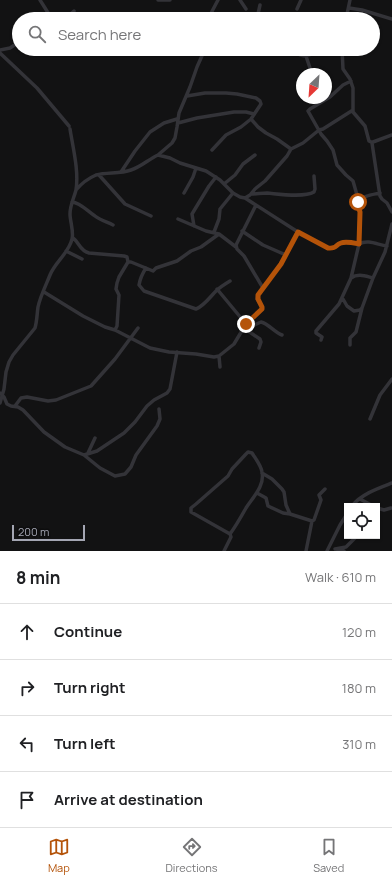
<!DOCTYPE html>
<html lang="en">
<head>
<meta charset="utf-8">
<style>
	body { margin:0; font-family:Manrope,sans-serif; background:#f2f2f2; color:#202124 }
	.controls { position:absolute; right:12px; bottom:12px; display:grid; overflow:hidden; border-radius:0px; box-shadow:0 1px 3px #0004 }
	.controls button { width:36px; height:36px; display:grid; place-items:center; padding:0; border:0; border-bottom:1px solid #e0e0e0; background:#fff; color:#202124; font:20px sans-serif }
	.compass { position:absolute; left:296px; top:68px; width:36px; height:36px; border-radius:50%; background:#fff; box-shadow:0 1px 3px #0004; rotate:205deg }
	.scale { position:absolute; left:12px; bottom:10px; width:73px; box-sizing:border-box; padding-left:4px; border:2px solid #a4a6b3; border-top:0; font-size:11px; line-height:14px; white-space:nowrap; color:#a4a6b3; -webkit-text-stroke:3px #0d0d0e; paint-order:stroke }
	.stop { position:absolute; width:12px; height:12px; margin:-9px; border:3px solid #b45309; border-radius:50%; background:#fff }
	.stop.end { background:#b45309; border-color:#fff; box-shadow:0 1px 4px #0008 }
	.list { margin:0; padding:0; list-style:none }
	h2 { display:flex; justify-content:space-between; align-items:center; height:52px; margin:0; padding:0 16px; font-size:17px }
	h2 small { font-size:13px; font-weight:400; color:#757577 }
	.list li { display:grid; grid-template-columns:26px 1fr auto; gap:12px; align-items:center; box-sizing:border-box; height:56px; padding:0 16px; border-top:1px solid #e0e0e0 }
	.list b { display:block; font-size:15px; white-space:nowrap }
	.list em { font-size:13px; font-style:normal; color:#757577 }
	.icon { flex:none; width:22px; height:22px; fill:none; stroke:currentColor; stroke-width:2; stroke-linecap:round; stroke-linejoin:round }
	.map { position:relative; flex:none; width:392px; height:551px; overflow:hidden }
	.search { position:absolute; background:#fff; box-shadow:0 1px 3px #0004; left:12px; right:12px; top:12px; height:44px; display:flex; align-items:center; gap:10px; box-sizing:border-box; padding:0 14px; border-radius:22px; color:#757577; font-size:15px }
	.sheet { height:276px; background:#fff }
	nav { display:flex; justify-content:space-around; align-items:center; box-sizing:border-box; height:56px; border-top:1px solid #e0e0e0; background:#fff; font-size:11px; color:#757577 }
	nav a { display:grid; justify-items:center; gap:2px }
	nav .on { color:#b45309 }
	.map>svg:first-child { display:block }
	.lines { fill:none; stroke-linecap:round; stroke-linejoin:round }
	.minor { stroke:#333338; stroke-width:3.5 }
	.route { stroke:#b45309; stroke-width:5 }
</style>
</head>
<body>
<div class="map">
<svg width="392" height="551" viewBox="0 0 392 551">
	<rect width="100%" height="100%" fill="#121213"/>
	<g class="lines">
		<path class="minor" d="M40,0L52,19
			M158,0H170
			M240,0L246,9
			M260,5L258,14L260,17L263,19
			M349,8L362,10L392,19
			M297,9L301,0
			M65,19L74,11
			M208,19L218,0
			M346,19L350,0
			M293,49C303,63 313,51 326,50C331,50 337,51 343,51
			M342,49L343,69L350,79L353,88V112L365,126L369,141L371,142H373L392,135
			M0,50L10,48L19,42
			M0,53L37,88L69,126
			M306,56L312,74
			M187,96L205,93H226L237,94L256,98L260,101L261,104L251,119L241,127L226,135L212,150
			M251,119L258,127L266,133L277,139L291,149
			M178,123L197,118L234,112H246L254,114
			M372,143L380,196L382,199L387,203L392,212
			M158,155L172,143L175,138L177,127L179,113L190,87L197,67L205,49
			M121,172L135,151L150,132L164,123L177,119
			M99,175L125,204L151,216
			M224,184L235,175L243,164L255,155
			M76,190C81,184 89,178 96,175C107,172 120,174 131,170C141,167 149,159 158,155L170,158L180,163L206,171L220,180L233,193L240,197L245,198L250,195L255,189L265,181L287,156L291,149L303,143L319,130L323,129L353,110
			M184,193L193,177L196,168
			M251,194C256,194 262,193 267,193C279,194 304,198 314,192L315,189L314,176
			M245,198L298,232L328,248C337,249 335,245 341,243C346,241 354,243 359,244C368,239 378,245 387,246
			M72,202C81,203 87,211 95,216C100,220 107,222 113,225
			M358,203C364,195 371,195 380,193
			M256,205L236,245L237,249L244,256L263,288
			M178,219L206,231L219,234L236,247
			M194,226L192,214L209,186L216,177
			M242,231L263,245L286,255
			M214,232L219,219L220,209L233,193
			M73,238C80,243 79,250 89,253L124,256L127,257L128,262
			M66,251L82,259
			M146,268C142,274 140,279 139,285L144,291L196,309C204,306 210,297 216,291C220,287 225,284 230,281
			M351,278L359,244L360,212L358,206L357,195L353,181L346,175L337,165L333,150L327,141L321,134L308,111L310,109L330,97L343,85L351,81
			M217,289L246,324
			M44,292L83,316L105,327L115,330L150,348L169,352L196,354L214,357L219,356L234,344L246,324L262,309V307L257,299L258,295L281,264L298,232
			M343,299L347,306L354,311L360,310L362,308
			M245,329L261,322C269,324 274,332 282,335
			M245,329L260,339L261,342L259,348
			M115,330L117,326L119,295L116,289L117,283L119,277L128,262H131L153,271L156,268L177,261L191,251L201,247L219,234
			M321,340L322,337L316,333V331L339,304L351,278C358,273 365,276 373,278
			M350,345V338L356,332L362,308L373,278L385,252L392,224
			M219,356L220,367
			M0,393L4,397L7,404L11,406L18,407L23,410L44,432L65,447L84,455L100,468L115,476L125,474L131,467L136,455L157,426L160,419L159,409
			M0,403L4,389L6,372L9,362L13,355L35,328C37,321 37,314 38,307C40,297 46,285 50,275C55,262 69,253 72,239C74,232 70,221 70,214C70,205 74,198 76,190C79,171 73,148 70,129
			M15,406L21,398L27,397L48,401L56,400L91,386L115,359L138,328
			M370,419L380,395L392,379
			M88,453L95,438
			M84,455L97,451L124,433L135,422L147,406L154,400L167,393L170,389L177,352
			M262,473L272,479L282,489L284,492L286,505L290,514L312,521L314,520L321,500L319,495L325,489
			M257,493L266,498L268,506L283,513L290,514
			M360,499L373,506
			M352,506C361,494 379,488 392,483
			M377,508L384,510L391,508
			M335,549L346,547L357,536
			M336,549L344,551
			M224,551L231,537L230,534L191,512V508L196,504L228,476L232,469L246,454L248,452L252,453C255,458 261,465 262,472C265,486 253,497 246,508C241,517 236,526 230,534
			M306,551L312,521
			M327,551L340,525L347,514"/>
	</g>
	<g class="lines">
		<path class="route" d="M246,324L262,309V307L258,299V295L281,264L298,232L328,248C337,249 335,245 341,243C346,241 354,243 359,244L360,212L358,206V202"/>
	</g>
</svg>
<div class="controls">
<button><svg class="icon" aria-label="locate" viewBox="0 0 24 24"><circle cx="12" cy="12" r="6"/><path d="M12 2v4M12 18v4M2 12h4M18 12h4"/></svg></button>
</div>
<svg class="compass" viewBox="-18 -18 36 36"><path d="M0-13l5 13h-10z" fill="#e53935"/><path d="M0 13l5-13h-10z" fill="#757577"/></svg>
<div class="scale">200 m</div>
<div class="stop" style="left:358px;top:202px"></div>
<div class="stop end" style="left:246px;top:324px"></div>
<div class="search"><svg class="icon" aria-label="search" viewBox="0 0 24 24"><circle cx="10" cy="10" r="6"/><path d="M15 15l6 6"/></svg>Search here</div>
</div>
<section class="sheet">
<h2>8 min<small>Walk · 610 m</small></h2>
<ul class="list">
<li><svg class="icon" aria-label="ahead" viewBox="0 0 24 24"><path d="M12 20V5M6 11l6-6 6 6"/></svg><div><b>Continue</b></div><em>120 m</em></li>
<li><svg class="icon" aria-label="right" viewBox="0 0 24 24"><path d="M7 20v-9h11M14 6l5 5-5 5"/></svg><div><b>Turn right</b></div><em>180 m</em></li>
<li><svg class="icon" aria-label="left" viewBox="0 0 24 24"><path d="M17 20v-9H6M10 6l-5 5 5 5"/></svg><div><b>Turn left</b></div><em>310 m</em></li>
<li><svg class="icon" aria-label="arrive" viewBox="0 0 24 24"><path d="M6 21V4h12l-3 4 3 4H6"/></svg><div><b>Arrive at destination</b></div></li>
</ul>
</section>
<nav>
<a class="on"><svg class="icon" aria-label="map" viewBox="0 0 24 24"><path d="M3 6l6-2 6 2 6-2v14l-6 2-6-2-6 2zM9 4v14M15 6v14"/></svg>Map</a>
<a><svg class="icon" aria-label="directions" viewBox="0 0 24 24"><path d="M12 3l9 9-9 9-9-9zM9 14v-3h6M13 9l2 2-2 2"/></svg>Directions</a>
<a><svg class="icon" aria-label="saved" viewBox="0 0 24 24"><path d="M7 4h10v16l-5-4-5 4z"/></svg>Saved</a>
</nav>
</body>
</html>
